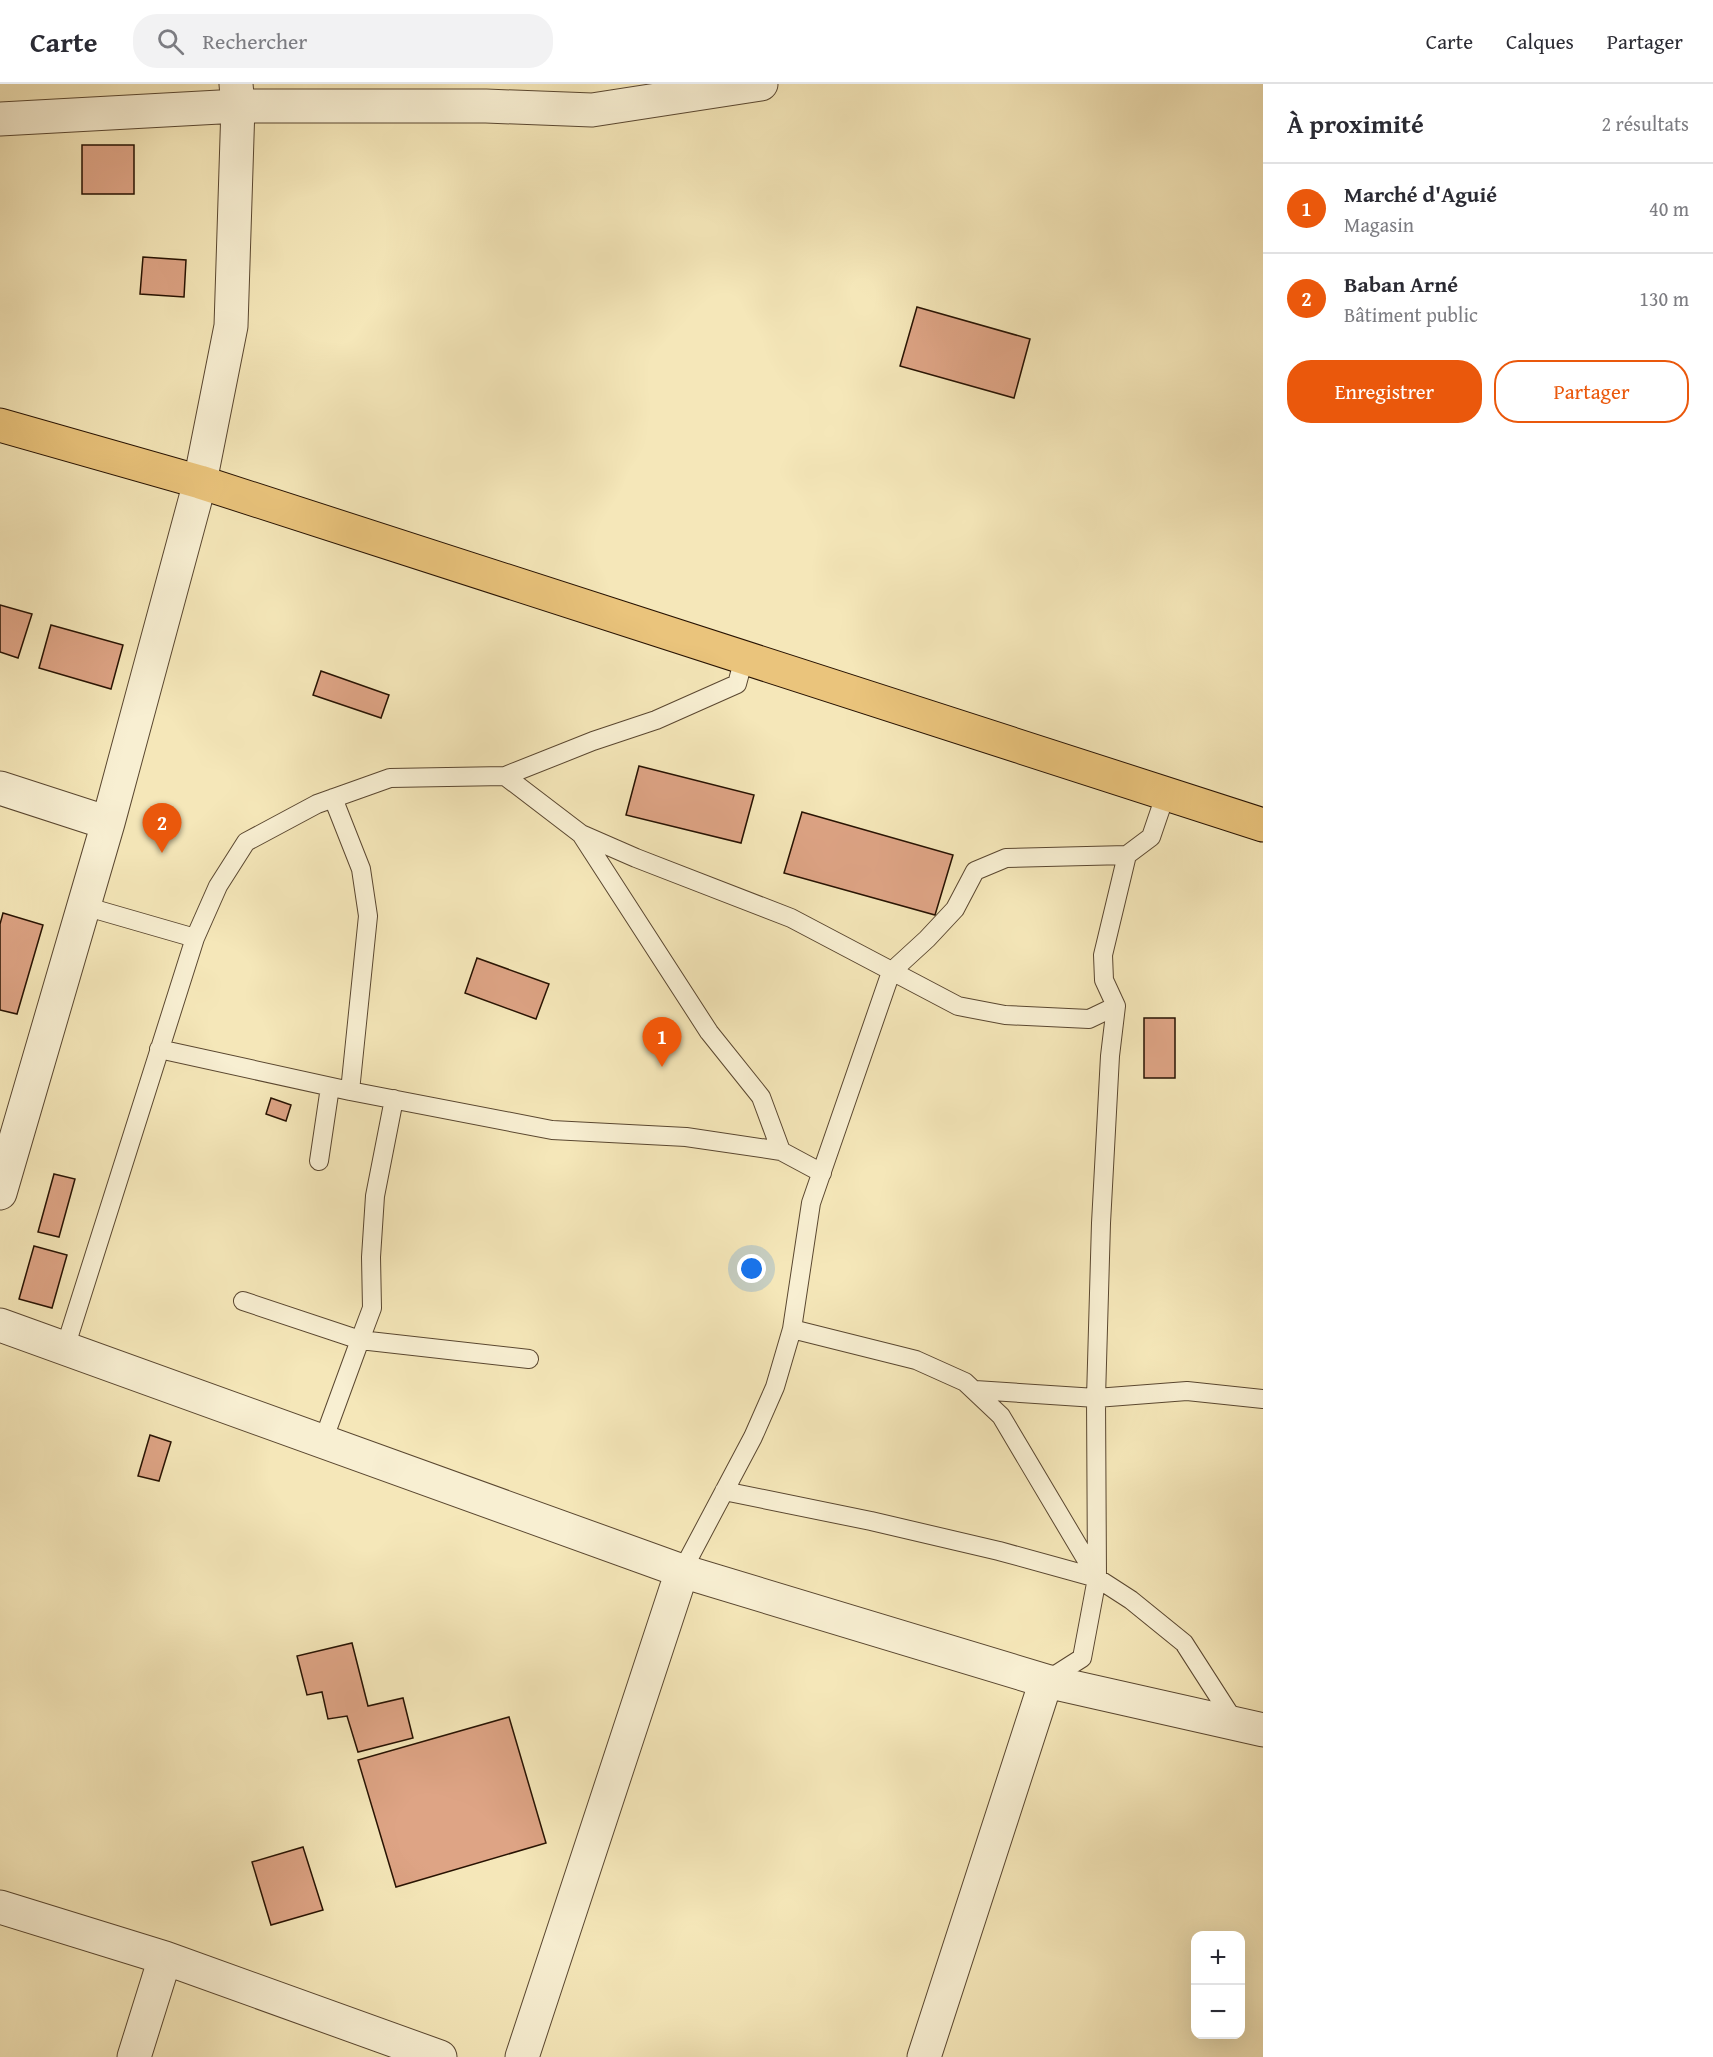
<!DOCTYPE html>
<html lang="fr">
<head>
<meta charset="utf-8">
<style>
	body { margin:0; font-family:"Gentium Book Plus",serif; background:#f2f2f3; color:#2b2b33 }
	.controls { position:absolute; right:18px; bottom:18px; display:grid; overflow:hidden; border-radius:12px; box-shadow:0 6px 24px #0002 }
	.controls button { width:54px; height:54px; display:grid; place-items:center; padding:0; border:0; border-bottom:2px solid #e1e1e2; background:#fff; color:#2b2b33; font:30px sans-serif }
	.you { position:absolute; left:752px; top:1185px; width:21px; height:21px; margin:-15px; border:4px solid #fff; border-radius:50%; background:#1a73e8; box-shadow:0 0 0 9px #1a73e833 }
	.badge { display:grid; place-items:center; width:39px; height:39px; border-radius:50%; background:#ea580c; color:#fff; font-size:20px; font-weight:700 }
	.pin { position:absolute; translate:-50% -50px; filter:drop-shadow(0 2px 3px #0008) }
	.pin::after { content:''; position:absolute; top:32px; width:21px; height:18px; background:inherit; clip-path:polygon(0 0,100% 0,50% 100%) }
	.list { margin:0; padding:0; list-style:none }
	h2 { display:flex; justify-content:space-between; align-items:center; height:78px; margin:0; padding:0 24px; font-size:26px }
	h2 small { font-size:20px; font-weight:400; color:#7c7c81 }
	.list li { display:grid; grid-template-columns:39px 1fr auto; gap:18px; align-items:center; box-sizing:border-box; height:90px; padding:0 24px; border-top:2px solid #e1e1e2 }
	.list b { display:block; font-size:22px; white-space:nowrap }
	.list p { margin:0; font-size:20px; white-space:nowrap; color:#7c7c81 }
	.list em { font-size:20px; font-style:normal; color:#7c7c81 }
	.actions { display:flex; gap:12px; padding:18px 24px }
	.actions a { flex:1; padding:14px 0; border:2px solid #ea580c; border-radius:24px; text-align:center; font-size:21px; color:#ea580c }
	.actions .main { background:#ea580c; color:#fff }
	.icon { flex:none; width:33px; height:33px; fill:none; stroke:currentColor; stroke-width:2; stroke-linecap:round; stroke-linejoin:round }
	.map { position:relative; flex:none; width:1263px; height:1973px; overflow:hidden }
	header { display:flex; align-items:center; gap:36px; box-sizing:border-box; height:84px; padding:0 30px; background:#fff; border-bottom:2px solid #e1e1e2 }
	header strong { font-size:28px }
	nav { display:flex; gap:33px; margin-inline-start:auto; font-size:21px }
	.search { width:420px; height:54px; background:#f2f2f3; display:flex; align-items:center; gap:15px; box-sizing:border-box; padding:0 21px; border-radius:24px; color:#7c7c81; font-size:22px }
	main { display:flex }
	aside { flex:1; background:#fff }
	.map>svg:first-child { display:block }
	.building { fill:#dea485; stroke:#271202; stroke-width:1.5 }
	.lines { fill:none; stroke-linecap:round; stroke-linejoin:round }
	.lane-casing { stroke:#5a4730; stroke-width:20 }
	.street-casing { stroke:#5a4730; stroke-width:35 }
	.highway-casing { stroke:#271202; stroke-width:35 }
	.lane { stroke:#f8efd2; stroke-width:18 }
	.street { stroke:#f8efd2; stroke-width:33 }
	.highway { stroke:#eac47c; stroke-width:33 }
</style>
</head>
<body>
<header>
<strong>Carte</strong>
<div class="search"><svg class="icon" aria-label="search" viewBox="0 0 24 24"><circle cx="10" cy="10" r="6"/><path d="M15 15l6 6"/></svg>Rechercher</div>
<nav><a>Carte</a><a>Calques</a><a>Partager</a></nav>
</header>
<main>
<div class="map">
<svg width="1263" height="1973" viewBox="0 0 1263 1973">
	<rect width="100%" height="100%" fill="#f5e7b9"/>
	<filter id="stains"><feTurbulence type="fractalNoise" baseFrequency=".00333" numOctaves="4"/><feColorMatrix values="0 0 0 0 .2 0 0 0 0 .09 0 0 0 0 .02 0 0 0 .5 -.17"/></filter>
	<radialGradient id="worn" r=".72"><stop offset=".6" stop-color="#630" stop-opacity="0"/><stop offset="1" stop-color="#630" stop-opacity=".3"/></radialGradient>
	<path class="building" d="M82,61H134V110H82Z
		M143,173L186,176L184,213L140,210Z
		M917,223L1030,255L1014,314L900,282Z
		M0,521L32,530L18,574L0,568Z
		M51,541L123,561L111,605L39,584Z
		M321,587L389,611L381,634L313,611Z
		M639,682L754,711L741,759L626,731Z
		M802,728L953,771L935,831L784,789Z
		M3,829L43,841L17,930L0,926V840Z
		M477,874L549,900L536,935L465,909Z
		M1144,934H1175V994H1144Z
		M271,1014L291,1021L286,1037L266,1030Z
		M54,1090L75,1095L59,1153L38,1148Z
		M34,1162L67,1171L52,1224L19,1215Z
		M150,1351L171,1358L159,1397L138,1392Z
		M352,1559L368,1622L403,1614L413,1654L358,1668L347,1632L328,1635L322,1608L307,1611L297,1572Z
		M509,1633L546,1759L396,1803L358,1676Z
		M303,1763L323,1826L271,1841L252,1778Z"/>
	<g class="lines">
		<defs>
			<path id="lane" d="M505,692L581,750L636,774L791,834L958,922L1005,931L1089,935L1116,922
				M333,714L361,785L368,832L350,1007
				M581,750L709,948L761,1013L781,1067
				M84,822L195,854
				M159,965L350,1007L552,1046L686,1053L781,1067L822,1089
				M394,1015L375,1112L371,1173L372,1224L360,1256L529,1275
				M319,1077L330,1003
				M243,1217L360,1256L323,1357
				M792,1245L916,1276L965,1298L1001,1332L1096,1492
				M65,1264L195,854L218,802L246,758L317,720L390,694L505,692L593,657L656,636L737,600L744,574
				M975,1306L1096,1314L1187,1307L1263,1315
				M724,1407L871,1437L999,1467L1097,1494L1131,1516L1184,1559L1236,1640
				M682,1487L753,1353L775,1303L792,1245L811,1119L891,888L927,855L955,825L975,787L1006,774L1127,771L1151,753L1166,709
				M1046,1597L1082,1574L1097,1494L1096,1314L1101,1139L1110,972L1116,922L1104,896L1103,871L1127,771"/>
			<path id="street" d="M0,35L238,22H486L592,26L761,0
				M0,704L108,739
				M0,1109L108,739L200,398L231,242L238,22L236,0
				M0,1241L682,1487L1046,1597L1263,1646
				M0,1823L165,1874L440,1973
				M134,1973L165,1874
				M522,1973L682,1487
				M924,1973L1046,1597"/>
			<path id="highway" d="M0,341L200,398L1263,741"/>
		</defs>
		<use href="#lane" class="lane-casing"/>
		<use href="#street" class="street-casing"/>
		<use href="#highway" class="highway-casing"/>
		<use href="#lane" class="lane"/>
		<use href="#street" class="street"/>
		<use href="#highway" class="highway"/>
	</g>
	<rect width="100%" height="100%" filter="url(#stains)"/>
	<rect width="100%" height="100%" fill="url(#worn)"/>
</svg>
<div class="controls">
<button>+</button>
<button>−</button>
</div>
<div class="you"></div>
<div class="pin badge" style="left:662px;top:983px">1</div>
<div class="pin badge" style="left:162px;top:769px">2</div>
</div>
<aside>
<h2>À proximité<small>2 résultats</small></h2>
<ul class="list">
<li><span class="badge">1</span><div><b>Marché d'Aguié</b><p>Magasin</p></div><em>40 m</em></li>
<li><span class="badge">2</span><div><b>Baban Arné</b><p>Bâtiment public</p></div><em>130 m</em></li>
</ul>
<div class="actions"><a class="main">Enregistrer</a><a>Partager</a></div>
</aside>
</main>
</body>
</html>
